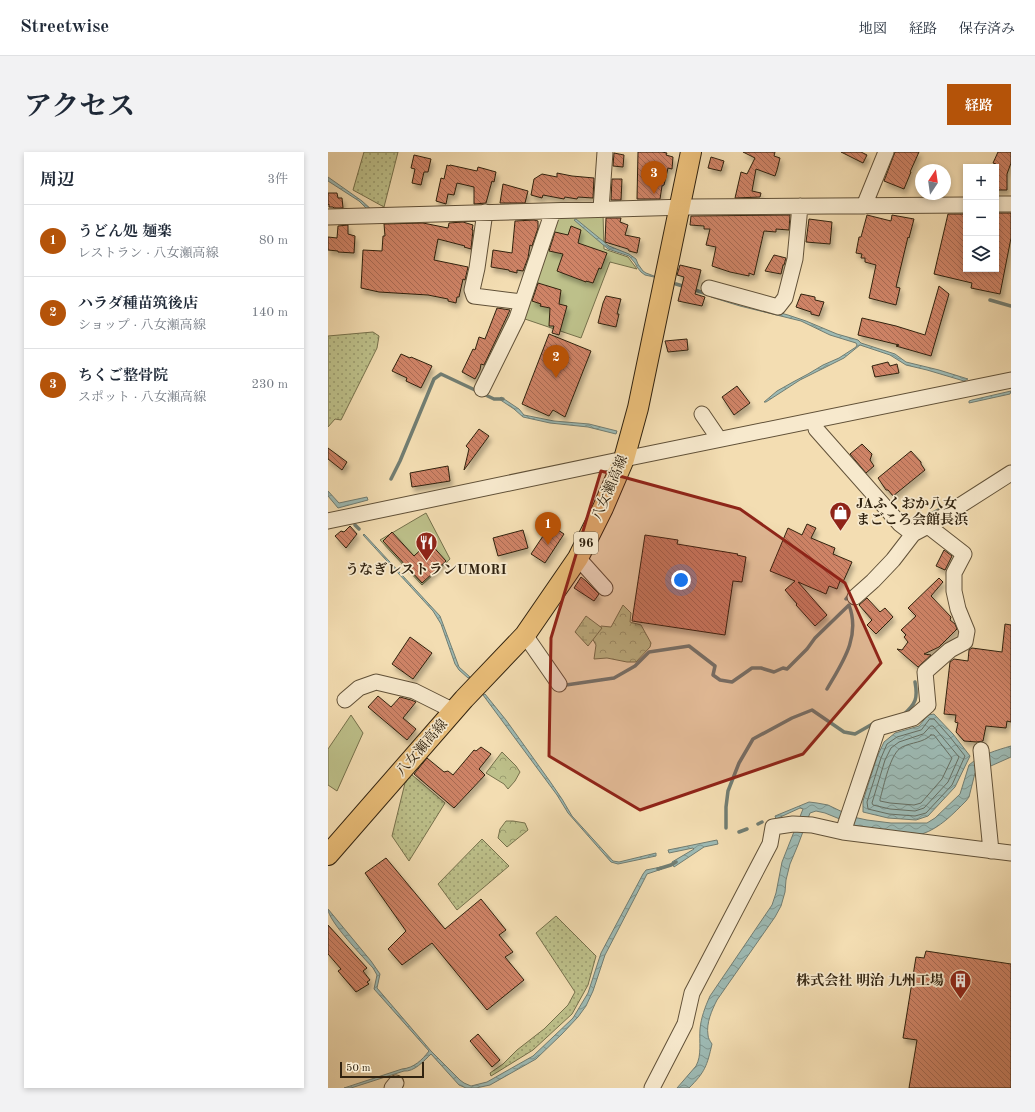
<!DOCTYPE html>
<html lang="ja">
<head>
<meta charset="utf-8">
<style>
	body { margin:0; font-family:"Old Standard TT","Noto Serif JP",serif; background:#f2f2f3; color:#1f2937 }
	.controls { position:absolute; right:12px; top:12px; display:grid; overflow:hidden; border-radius:0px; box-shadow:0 2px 6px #0003 }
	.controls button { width:36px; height:36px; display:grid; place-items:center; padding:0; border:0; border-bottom:1px solid #e0e1e3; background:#fff; color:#1f2937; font:20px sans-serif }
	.compass { position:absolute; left:587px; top:12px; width:36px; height:36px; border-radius:50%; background:#fff; box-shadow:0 2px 6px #0003; rotate:13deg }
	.scale { position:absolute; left:12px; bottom:10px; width:84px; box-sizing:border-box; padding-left:4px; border:2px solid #30220f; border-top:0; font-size:11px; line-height:14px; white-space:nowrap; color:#30220f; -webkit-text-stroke:3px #f7e9cd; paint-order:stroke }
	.you { position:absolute; left:353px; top:428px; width:14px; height:14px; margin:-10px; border:3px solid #fff; border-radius:50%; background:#1a73e8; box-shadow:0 0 0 6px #1a73e833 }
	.badge { display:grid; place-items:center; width:26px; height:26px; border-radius:50%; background:#b45309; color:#fff; font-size:13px; font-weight:700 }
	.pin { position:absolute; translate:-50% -33px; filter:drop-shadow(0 1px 2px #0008) }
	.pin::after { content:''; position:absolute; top:21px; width:14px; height:12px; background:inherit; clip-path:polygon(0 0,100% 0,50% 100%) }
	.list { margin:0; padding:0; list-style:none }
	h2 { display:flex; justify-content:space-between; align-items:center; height:52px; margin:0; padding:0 16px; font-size:17px }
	h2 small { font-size:13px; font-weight:400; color:#747a83 }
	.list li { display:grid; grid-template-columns:26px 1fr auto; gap:12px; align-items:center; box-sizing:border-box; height:72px; padding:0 16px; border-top:1px solid #e0e1e3 }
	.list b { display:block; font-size:15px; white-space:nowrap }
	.list p { margin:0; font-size:13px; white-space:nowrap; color:#747a83 }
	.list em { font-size:13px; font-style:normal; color:#747a83 }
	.icon { flex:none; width:22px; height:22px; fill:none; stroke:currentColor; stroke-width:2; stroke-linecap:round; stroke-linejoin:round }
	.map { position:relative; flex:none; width:683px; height:936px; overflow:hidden; border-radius:0px }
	header { display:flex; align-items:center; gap:24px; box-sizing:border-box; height:56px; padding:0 20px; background:#fff; border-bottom:1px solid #e0e1e3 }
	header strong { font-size:19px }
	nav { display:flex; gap:22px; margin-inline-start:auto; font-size:14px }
	.intro { display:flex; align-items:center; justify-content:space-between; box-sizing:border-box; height:96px; padding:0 24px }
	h1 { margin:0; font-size:28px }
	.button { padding:10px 18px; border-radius:0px; background:#b45309; color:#fff; font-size:14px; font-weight:700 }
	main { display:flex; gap:24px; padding:0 24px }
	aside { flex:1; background:#fff; border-radius:0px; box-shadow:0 2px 6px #0003 }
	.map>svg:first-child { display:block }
	.grass { fill:url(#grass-dots); stroke:#76714c }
	.forest { fill:url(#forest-crowns); stroke:#76714c }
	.wetland { fill:url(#wetland-marsh); stroke:#76714c }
	.garden { fill:#bdc08a; stroke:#76714c }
	.water { fill:url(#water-waves); stroke:#717d72 }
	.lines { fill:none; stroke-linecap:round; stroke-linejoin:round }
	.shore { stroke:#666e62; stroke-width:1 }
	.stream { stroke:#717d72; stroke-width:3.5 }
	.building { fill:url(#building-back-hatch); stroke:#30220f; filter:url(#shadow) }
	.minor-casing { stroke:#615138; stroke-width:17 }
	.major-casing { stroke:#30220f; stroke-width:22 }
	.minor { stroke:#f7e9cd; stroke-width:15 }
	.major { stroke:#eabe79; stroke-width:20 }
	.marked { fill:#8f2418; fill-opacity:0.2; stroke:#8f2418; stroke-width:3; stroke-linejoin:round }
	.labels { text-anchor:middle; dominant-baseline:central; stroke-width:3.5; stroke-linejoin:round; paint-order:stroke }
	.shield { fill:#f7e9cd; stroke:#6c5e48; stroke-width:1 }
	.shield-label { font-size:13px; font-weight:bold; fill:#30220f }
	.street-label { font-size:14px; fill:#30220f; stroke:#f7e9cd }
	.poi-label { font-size:14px; font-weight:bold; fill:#30220f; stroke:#f7e9cd; text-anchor:start }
</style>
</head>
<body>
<header>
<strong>Streetwise</strong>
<nav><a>地図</a><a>経路</a><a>保存済み</a></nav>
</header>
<div class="intro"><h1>アクセス</h1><a class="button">経路</a></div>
<main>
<aside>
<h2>周辺<small>3件</small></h2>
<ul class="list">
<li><span class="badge">1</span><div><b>うどん処 麺楽</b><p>レストラン · 八女瀬高線</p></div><em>80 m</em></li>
<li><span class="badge">2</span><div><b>ハラダ種苗筑後店</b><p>ショップ · 八女瀬高線</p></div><em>140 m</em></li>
<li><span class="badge">3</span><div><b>ちくご整骨院</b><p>スポット · 八女瀬高線</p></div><em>230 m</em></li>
</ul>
</aside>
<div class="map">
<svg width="683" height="936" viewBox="0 0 683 936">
	<defs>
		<pattern id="grass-dots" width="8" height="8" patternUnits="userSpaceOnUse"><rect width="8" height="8" fill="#bdc08a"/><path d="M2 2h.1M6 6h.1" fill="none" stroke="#9a9c6f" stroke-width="1.8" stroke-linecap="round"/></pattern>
		<pattern id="forest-crowns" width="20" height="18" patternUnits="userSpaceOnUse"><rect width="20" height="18" fill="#bdc08a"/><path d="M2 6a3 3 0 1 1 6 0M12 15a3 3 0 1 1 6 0" fill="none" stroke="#9a9c6f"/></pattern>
		<pattern id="wetland-marsh" width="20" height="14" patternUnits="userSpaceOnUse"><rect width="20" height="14" fill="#bdc08a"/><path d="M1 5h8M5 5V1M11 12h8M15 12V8" fill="none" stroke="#9a9c6f"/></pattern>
		<pattern id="water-waves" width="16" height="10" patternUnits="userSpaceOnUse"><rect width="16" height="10" fill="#9dbab4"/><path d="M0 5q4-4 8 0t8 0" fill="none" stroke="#809791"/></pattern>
		<pattern id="building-back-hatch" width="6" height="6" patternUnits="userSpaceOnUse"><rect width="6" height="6" fill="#ce8366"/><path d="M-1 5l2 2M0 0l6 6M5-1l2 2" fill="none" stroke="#a86b52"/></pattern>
		<filter id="shadow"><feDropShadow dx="2.5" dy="4.5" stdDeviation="2" flood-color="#0004"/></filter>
	</defs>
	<rect width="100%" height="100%" fill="#f3ddb2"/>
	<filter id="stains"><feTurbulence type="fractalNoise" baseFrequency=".005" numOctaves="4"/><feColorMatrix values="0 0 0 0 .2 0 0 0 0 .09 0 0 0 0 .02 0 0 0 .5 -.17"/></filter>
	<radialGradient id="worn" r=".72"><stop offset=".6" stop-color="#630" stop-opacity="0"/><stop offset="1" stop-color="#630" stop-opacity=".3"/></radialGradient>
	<path class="grass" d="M36,0H70L56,55L25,38Z
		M45,180L51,184L49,196L13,268L7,267L0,275V184Z
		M83,622L117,651L81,709L64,684L77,631Z
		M154,687L181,714L129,758L110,732Z
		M228,764L268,804L260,833L244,862L205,898L163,924L162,921L175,912L189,898L216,877L240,853L247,840L208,781Z"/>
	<path class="forest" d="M295,453L303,461L302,470L313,473L323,491L322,495L308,510H299L279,506L266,507L268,493L264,486L273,474L283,475Z
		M174,600L188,614L192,620L187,629L180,637L176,632L158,621Z
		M178,669H185L197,671L200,678L179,695L170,686L172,677Z"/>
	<path class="wetland" d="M258,464L274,476L260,494L247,480Z"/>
	<path class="garden" d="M275,61L276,97L300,105L309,117L282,110L253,186L191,165L226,62Z
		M98,361L122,407L94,433L52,388Z
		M23,563L35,581L9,639L0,633V597Z"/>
	<path class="water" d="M0,25L34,49L44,58L41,59L31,49L0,29Z
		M248,67L281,94L301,102L308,107L310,112L315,119L318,121L326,124V125L317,123L313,120L309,115L307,111L301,104L280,97L246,68Z
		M383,141L416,151L460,163L478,169L509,182L530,188L533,191L567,202L578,210L611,218L640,227L636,229L599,218L578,213L562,203L532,193L516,206L472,228L438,250H436L449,239L465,230L480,222L495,213L511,206L528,195L529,193L528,191L502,183L473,169L412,154L383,145Z
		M683,239L682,242L641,251V249L644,248Z
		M173,245L191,257L196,263L226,269L261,272L289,279L288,282L260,275L222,271L195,265L186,257L171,247Z
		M0,339L11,351L39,345L40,348L10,356L0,344Z
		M36,382L112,464L131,515L142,525L140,526L131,518L127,512L113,472L105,459L35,383Z
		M157,542L178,568L221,628L234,647L244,664L285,709L291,710L328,701V704L290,712L283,710L240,661L229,643L155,543Z
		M606,562L625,582L642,604L627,635L600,664L588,668L560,666L535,660V649L549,605L556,590L567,581L591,574L600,563Z
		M683,594V605L647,621L641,645L638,649C625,662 612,676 594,682L534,676L497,661L488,659L482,661L470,693L462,712L458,728L457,740L453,754L447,765L389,848C384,858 378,871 380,883C380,886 382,889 384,892C379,914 377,920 361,936H349L368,914C374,903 371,890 372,877C373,866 377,855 382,844L444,753L448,741L454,710L475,657L472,656L448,667L447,664L481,650L489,651L500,653L525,665L539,668L563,671H599L607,666L632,642L641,613C652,603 669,598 683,594Z
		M389,688L390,692L376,695L346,715L344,710L366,697L365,696L341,701L340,698Z
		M333,715L334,717L319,722L316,728L277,803L265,839L258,854L250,865L234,882L208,907L162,933L148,936H138L131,933L103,902C96,909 86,920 76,919L23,936H16L74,917C86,916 94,908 101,899L46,837L49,823L45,816C36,806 0,769 0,757L43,809L52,822L49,836L103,899L132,928L136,931L143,934L159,930L205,904L245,866L260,841L273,801L315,722L318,718Z"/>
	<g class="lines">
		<path class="shore" d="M602,567H606L622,585L637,604L624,633L598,661L587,664L561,662L540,657L539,650L553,606L559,592L569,585L593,578Z
			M603,574H605L631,605L620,630L596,656L587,659L562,657L545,653L544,651L557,608L563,596L571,590L595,582Z
			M603,583H606L624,606L614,627L593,651L586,653L562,651L552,649V647C556,634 562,601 574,595C584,590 595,591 603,583Z"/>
		<path class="stream" d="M348,132L358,135
			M364,137L379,142
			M662,148L683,154
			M63,327L72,309L106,227L113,222L166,247H175
			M603,362L618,354
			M27,373L31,377
			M518,447L522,442
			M238,533L286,526L307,514L321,500L361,494L387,514L385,523L392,528L404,530L424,516H433L446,520L455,516L459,517L479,497L487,486L521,453C533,485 514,511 499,537
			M575,563C588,552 590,546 587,530
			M430,672L434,670
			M398,676V655L400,639L411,611L425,587L464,566L484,558L516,580L527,582L548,570
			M411,680L419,677
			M330,717L343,713L348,710"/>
	</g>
	<path class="building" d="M310,0H334L339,1L338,3L345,5L344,17L340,16L336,33L334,34L332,47H309Z
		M415,0H447L446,4L452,6L449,18L447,24L428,17L424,39L433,41L432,45L407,46L413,20L419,22L427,6Z
		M513,0H533L539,3L535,11Z
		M567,0H591L582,20H583L576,37L556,29Z
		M670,0H683V11L679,22V38H668V12L665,11Z
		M286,1L296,3L295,15L285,14Z
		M86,3L103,7L100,20H96L93,33L84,31L87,17L83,16Z
		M383,5L396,9L393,19L380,16Z
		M119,13L121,14L122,13L149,19L150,15L168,20L166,30L164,29L158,51L146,52V35L129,31L126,43L120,42L118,52L108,49L113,26L116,27Z
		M229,21L244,24L266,26L265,46L250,45L249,47L237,45L236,47L215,43L214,46L203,43L206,27L214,22L229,25Z
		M284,27H294L293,48H283Z
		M175,32L200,39L197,51H172Z
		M0,41H9L10,46H14L15,56H6L5,55H1V52L0,53Z
		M668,61H683V86L672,142L643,136L644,131L606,122L620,62H638V117H668Z
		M462,63L461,78L448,77V80L436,79L426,123L421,121V124L402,120L384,114L388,95L378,93L382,77H376V74L362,73L363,64Z
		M539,63L563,69L564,63L586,67L581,86L580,85L568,135L572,136L568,153L541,146L548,113L537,110V106H533L534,102L528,101L531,85H533Z
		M278,66H293L292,70L300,73L297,83L312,86L309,101L301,99L300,97L277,90Z
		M481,67L504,70L502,92L478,90Z
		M206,68L210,69V76L204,94L202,93L200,106L195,119L189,118V121L181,119V118L163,115L165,98L184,101L187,69Z
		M135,70L145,73L144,78H145L143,97L136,95L137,94L110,87L106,108L140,115L137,128L135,127L131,145H129L128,151L120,149V147L100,143L51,140L33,136L35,98L54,99L55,84H57L56,72L95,71L120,76L121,71Z
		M20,73V82L27,84L26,101L10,100V99L0,98V85L9,86L10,74Z
		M243,74L253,78L250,91L279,101L273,117L271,116L265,131L258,129V130L229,119L235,102L221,99L227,80L240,83Z
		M446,103L458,106L456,113H455L453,122L437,119Z
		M352,113L373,118L367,142L377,145L374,154L350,149L356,125L349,123Z
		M210,131L233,138L231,152L239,154L231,183L224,181L226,174H221L222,156L212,154L213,152L204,149Z
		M611,134L621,142L603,204L568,194L571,193L530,183L534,166L568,174L597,183Z
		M473,142L487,145V148L496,150L491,164L483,162V160L468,155Z
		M278,144L293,147L289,162H291L288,175L270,171L275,151Z
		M169,156L182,158L156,213L153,212L152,218L147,227L134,220L145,197L147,198L151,185L157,187Z
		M221,182L263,199L237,265L225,258L221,264L194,252Z
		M359,187L360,198L340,200L337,189Z
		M73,202L82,206L83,205L104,214L93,236L78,229L79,226L64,219Z
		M560,210L562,214L569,212L571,221L547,225L544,214Z
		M409,234L422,251L406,263L394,245Z
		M151,277L161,284L136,318L141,297L138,294Z
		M534,292L544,302L542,308L546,314L538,321L522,302Z
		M0,296L19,310L14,318L0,307Z
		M583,299L593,310V312L597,318L565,344L560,338H558L550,326Z
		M120,314L122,329L84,335L82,321Z
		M479,372L488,376L483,386L507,396L505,402L524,410L515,430L512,429L509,437L501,434L498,442L470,430L499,463L487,474L468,453L469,452L457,438L467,429L442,419L460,376L474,383Z
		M22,374L29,382L18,396L7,384L13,379L16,380Z
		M224,374L236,382L217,411L203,402L215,384L217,385Z
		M195,378L200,396L170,404L165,386Z
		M64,380L86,404L101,390L118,409L94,431L55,389Z
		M317,383L350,388L349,392L410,402L409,403L418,405L414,430L405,429L397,483L304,469Z
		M616,398L624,404L617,418L608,414Z
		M253,425L258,429L271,442L266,449L246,436Z
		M611,426L615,430L603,444L623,465L622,468L627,472L629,477L611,495L596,502L603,503L590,515L569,497L574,498L580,490L576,485L578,483L573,478L588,464L580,456Z
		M539,446L552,460L557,456L565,465L548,482L539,473L544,468L531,453Z
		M677,472L683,473V570L679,569L678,576L658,574L655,589L649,590L636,589L628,580L630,571L627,570L628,563L616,562L622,510L626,507L640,509L641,498L644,496L674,500Z
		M82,485L104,501L85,527L64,512Z
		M50,544L63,555L72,545L83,548L88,550L75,566L88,577L79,588L40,555Z
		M153,595L163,602L151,617L157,623L126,656L86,622L99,606L116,620L120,619L125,623L146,598L148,599Z
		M58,706L117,777L153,747L178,778L171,783L185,800L177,805L196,828L159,858L104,791L74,813L60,797L78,779L37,721Z
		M0,773L39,816L35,819L42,828L39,830L41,832L28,840L10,819L13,817L0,802Z
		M598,799L683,812V936H581L589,888L575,886L588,805L596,806Z
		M150,882L172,908L164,915L142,889Z"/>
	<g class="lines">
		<defs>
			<path id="minor" d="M668,52H683
				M536,54L558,0
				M273,57L277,0
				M157,60L149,116L144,138L146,144L194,150
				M0,65L359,55L638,53
				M381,136L450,155L457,146L467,107L472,54
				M154,237L189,166L225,59
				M374,262L391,287
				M488,277L572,372L585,382L600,374
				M0,369L296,307L683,228
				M250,406L277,436
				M527,445L545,429L565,408L585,382
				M197,483L231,532
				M17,548L31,536L48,530L86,539L126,559
				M653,598L663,699
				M515,680L550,576L585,566L600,553L597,520L622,498L637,490L639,479L630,457L626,439V421L636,402L600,374L683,321
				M64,936L68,931
				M324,936L357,872L364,841L442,692L445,675L465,672L484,673L515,680L683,701"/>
			<path id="major" d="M0,703L136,547L197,483L250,406L275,356L296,307L310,256L363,0"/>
		</defs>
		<use href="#minor" class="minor-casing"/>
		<use href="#major" class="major-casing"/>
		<use href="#minor" class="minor"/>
		<use href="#major" class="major"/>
	</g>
	<path class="marked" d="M273,319L412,357L517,431L553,511L475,602L312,658L221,604L223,486Z"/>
	<defs>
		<symbol id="shop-pin" viewBox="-11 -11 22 30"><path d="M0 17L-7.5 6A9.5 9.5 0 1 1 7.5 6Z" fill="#8f2418" stroke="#f7e9cd"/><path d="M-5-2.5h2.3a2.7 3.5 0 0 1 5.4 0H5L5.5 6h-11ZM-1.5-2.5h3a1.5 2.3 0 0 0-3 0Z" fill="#fff"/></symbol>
		<symbol id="restaurant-pin" viewBox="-11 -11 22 30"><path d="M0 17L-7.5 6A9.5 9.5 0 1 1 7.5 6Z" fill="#8f2418" stroke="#f7e9cd"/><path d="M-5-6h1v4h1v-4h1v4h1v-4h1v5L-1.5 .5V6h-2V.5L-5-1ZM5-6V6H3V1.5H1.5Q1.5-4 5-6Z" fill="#fff"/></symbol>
		<symbol id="building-pin" viewBox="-11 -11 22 30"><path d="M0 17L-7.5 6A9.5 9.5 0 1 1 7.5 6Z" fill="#8f2418" stroke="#f7e9cd"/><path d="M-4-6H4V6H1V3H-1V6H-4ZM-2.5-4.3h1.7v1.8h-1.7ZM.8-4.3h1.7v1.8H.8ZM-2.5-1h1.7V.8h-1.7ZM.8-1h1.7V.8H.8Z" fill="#fff"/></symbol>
	</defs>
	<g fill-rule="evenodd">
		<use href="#shop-pin" x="500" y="348" width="25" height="34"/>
		<use href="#restaurant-pin" x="86" y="378" width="25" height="34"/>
		<use href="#building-pin" x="620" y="816" width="25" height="34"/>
	</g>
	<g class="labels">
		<rect class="shield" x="246" y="380" width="24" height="22" rx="3"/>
		<g class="shield-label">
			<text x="258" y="391">96</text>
		</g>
		<g class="street-label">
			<text transform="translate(282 336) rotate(-67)">八女瀬高線</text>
			<text transform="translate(94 596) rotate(-49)">八女瀬高線</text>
		</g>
		<g class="poi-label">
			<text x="528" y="352">JAふくおか八女<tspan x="528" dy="16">まごころ会館長浜</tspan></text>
			<text x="98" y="418" text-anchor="middle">うなぎレストランUMORI</text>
			<text x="616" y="829" text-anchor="end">株式会社 明治 九州工場</text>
		</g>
	</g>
	<rect width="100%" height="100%" filter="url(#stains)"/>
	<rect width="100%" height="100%" fill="url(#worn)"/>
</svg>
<div class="controls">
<button>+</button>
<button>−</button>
<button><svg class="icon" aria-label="layers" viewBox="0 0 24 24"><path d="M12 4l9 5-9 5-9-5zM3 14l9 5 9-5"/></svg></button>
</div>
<svg class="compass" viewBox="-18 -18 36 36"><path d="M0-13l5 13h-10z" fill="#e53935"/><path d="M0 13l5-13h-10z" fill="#747a83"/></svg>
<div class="scale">50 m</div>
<div class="you"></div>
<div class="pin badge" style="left:220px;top:393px">1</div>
<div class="pin badge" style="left:228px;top:226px">2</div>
<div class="pin badge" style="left:326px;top:42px">3</div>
</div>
</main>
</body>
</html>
